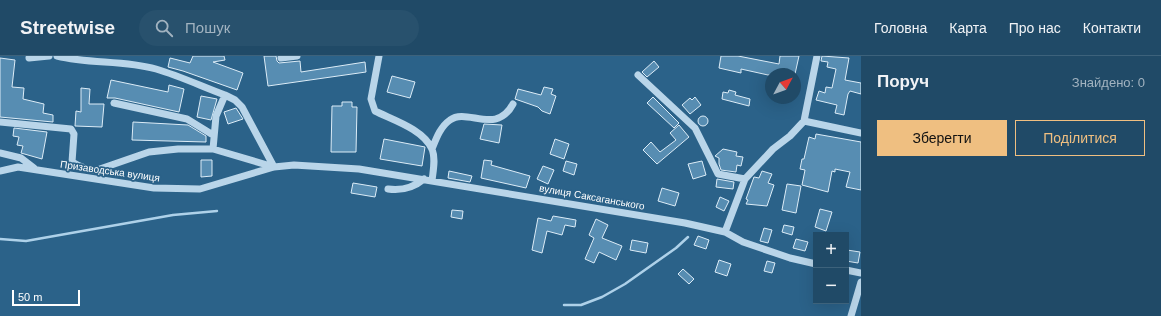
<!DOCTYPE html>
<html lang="uk">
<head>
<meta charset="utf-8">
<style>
	body { margin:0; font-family:Arial,sans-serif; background:#28516d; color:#f1f3f6 }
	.controls { position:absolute; right:12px; bottom:12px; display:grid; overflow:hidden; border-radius:0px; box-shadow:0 4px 16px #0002 }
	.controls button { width:36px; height:36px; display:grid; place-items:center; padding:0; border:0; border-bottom:1px solid #3d627b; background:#204a67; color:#f1f3f6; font:20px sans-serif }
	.compass { position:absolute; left:765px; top:12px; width:36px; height:36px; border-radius:50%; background:#204a67; box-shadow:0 4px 16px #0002; rotate:49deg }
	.scale { position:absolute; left:12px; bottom:10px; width:68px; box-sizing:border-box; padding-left:4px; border:2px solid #fff; border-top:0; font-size:11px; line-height:14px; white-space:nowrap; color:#fff; -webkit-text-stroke:3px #2b6289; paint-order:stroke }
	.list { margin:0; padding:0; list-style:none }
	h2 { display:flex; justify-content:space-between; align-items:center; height:52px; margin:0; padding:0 16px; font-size:17px }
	h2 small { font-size:13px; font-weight:400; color:#a2b3c0 }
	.actions { display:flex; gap:8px; padding:12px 16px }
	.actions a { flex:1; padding:9px 0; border:1px solid #efbf81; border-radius:0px; text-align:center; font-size:14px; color:#efbf81 }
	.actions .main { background:#efbf81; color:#111 }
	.icon { flex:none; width:22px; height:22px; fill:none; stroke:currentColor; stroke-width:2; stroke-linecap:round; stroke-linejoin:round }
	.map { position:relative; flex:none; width:861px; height:260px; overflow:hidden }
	header { display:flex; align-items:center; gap:24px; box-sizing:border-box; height:56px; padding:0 20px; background:#204a67; border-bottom:1px solid #3d627b }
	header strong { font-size:19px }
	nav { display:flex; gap:22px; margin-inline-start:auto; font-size:14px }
	.search { width:280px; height:36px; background:#28516d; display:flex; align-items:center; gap:10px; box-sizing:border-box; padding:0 14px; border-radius:22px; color:#a2b3c0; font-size:15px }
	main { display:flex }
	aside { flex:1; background:#204a67 }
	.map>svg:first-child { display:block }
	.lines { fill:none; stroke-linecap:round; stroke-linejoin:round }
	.stream { stroke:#aed1e9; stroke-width:2.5 }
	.building { fill:#578db2; stroke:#dcecf7 }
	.minor { stroke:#b9d5e9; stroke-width:7 }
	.labels { text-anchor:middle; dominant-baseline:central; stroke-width:3.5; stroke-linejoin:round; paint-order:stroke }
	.street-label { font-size:10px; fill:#fff; stroke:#2b6289 }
</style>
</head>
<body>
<header>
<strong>Streetwise</strong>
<div class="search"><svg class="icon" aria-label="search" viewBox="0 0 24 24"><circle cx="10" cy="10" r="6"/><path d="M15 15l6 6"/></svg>Пошук</div>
<nav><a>Головна</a><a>Карта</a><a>Про нас</a><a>Контакти</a></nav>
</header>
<main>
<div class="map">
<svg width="861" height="260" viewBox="0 0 861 260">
	<rect width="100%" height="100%" fill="#2b6289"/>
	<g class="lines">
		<path class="stream" d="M0,183L26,185L173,159L217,155
			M564,249H581L602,241L625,228L676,192L688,181"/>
	</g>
	<path class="building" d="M193,0H224L225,4L213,6L243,17L237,34L183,15L168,11L170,2L190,7Z
		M264,0H276L277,5L279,7L300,5L301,16L365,6L366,16L268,30Z
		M721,0H738L779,8L780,0H799L795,18L768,19L741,13V17L719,12Z
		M822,0L849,2L845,24L861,27V38L850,35L848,38L844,59L835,57L837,49L816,44L819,35L825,37L826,31L832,32L836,13L827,11L828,6L821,5Z
		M0,2L15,4L12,31L24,32L23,43L44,48L43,57L53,59V66L0,61Z
		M654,5L659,11L647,21L642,16Z
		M392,20L415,26L410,42L387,36Z
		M111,24L168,36L169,29L184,33L179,56L115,42H107Z
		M544,31L553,33L551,38L556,40L550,58L542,55L538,51L515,43L518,33L541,39Z
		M81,32L90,33L89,48H104L102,71L75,70L76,55L81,56Z
		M729,34L736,36L735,39L750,43L749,50L722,43L723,36L728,37Z
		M201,40L217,43L211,64L197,61Z
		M653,41L679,67L674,72L647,47Z
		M695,41L701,49L690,58L682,49L690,42L692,44Z
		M342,46H352V51H357L356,96H331L332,50H342Z
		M236,52L243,63L228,68L224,56Z
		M698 65a5 5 0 1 1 10 0a5 5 0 1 1-10 0Z
		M133,66L188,69L206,80V86L132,84Z
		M484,68L502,69L499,87L480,83Z
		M679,69L689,81L657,108L643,94L651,86L660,96L676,84L670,77Z
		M14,72L47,76L42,103L21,97L23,90L17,89L19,81L13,80Z
		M816,78L861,86V134L846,131L850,116L835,113V116L832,115L828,136L802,129L805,114L800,113L802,103H804L809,81L815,83Z
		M384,83L425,91L422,110L380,103Z
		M555,83L569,88L564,103L550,98Z
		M723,93L737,96L736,100L743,101L741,110L737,109L736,116L721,114L719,108V102L715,100Z
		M201,104H212V120L201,121Z
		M484,104L492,105L491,109L530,120L526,132L481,122Z
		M566,105L577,108L574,119L563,115Z
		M702,105L706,119L693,123L688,108Z
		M543,110L554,114L548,128L537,123Z
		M449,115L472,120L470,126L448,122Z
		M762,115L772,118L768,127L774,129L767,150L746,148L748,144L746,143L754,121L759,122Z
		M717,123L734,126L733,133L716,131Z
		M353,127L377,131L375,141L351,137Z
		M787,128L801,130L796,157L782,154Z
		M662,132L679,137L675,150L658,145Z
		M720,141L729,145L724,155L716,151Z
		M820,153L832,156L826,175L815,171Z
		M452,154L463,155L462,163L451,161Z
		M553,160L576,164L575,171L565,169L562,179L547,175L542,197L532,194L538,162L551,165Z
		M596,163L608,169L602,182L622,190L616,204L599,196L594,207L585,203L594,182L589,179Z
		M784,169L794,171L792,179L782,176Z
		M764,172L772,174L768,187L760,185Z
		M698,180L709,184L706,193L694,189Z
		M796,183L808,186L805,195L793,192Z
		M632,184L648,187L646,197L630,194Z
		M847,194L860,196L858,207L846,205Z
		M719,204L731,208L727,220L715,216Z
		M767,205L775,207L772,217L764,215Z
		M683,213L694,223L689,228L678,218Z"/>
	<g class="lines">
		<path class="minor" d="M57,0C89,8 124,4 156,13C180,20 203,31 225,39L235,44L242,51L274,111
			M379,0L371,43L375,55C393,64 423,73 432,93C436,103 433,115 432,125
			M29,2L49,0
			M281,2L297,0
			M638,19L695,72L718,118L745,123
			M114,47L187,63L213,79
			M804,65L861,77
			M0,66L71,73L74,78L72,106C80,111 88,114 97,114L149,96L178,93H213L274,111
			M213,93L216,60L225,39
			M432,93C436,83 440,71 450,64C467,51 496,80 513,48
			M0,97L21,102L34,112
			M0,115L18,111L154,132L200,133L274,111L294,109L359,113L685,167L725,176L743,186L790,202L816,208
			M388,133C402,135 413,132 424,123
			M725,176L745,123L773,93L790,80L804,65L817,0
			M846,214L861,217
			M851,260L861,226"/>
	</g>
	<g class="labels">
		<g class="street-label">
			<text transform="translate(110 115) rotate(8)">Призаводська вулиця</text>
			<text transform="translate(592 141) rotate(10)">вулиця Саксаганського</text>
		</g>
	</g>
</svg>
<div class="controls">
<button>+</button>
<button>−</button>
</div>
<svg class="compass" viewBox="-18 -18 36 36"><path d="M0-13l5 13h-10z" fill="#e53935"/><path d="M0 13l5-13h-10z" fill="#a2b3c0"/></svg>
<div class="scale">50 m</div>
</div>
<aside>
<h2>Поруч<small>Знайдено: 0</small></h2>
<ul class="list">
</ul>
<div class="actions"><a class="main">Зберегти</a><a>Поділитися</a></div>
</aside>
</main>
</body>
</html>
